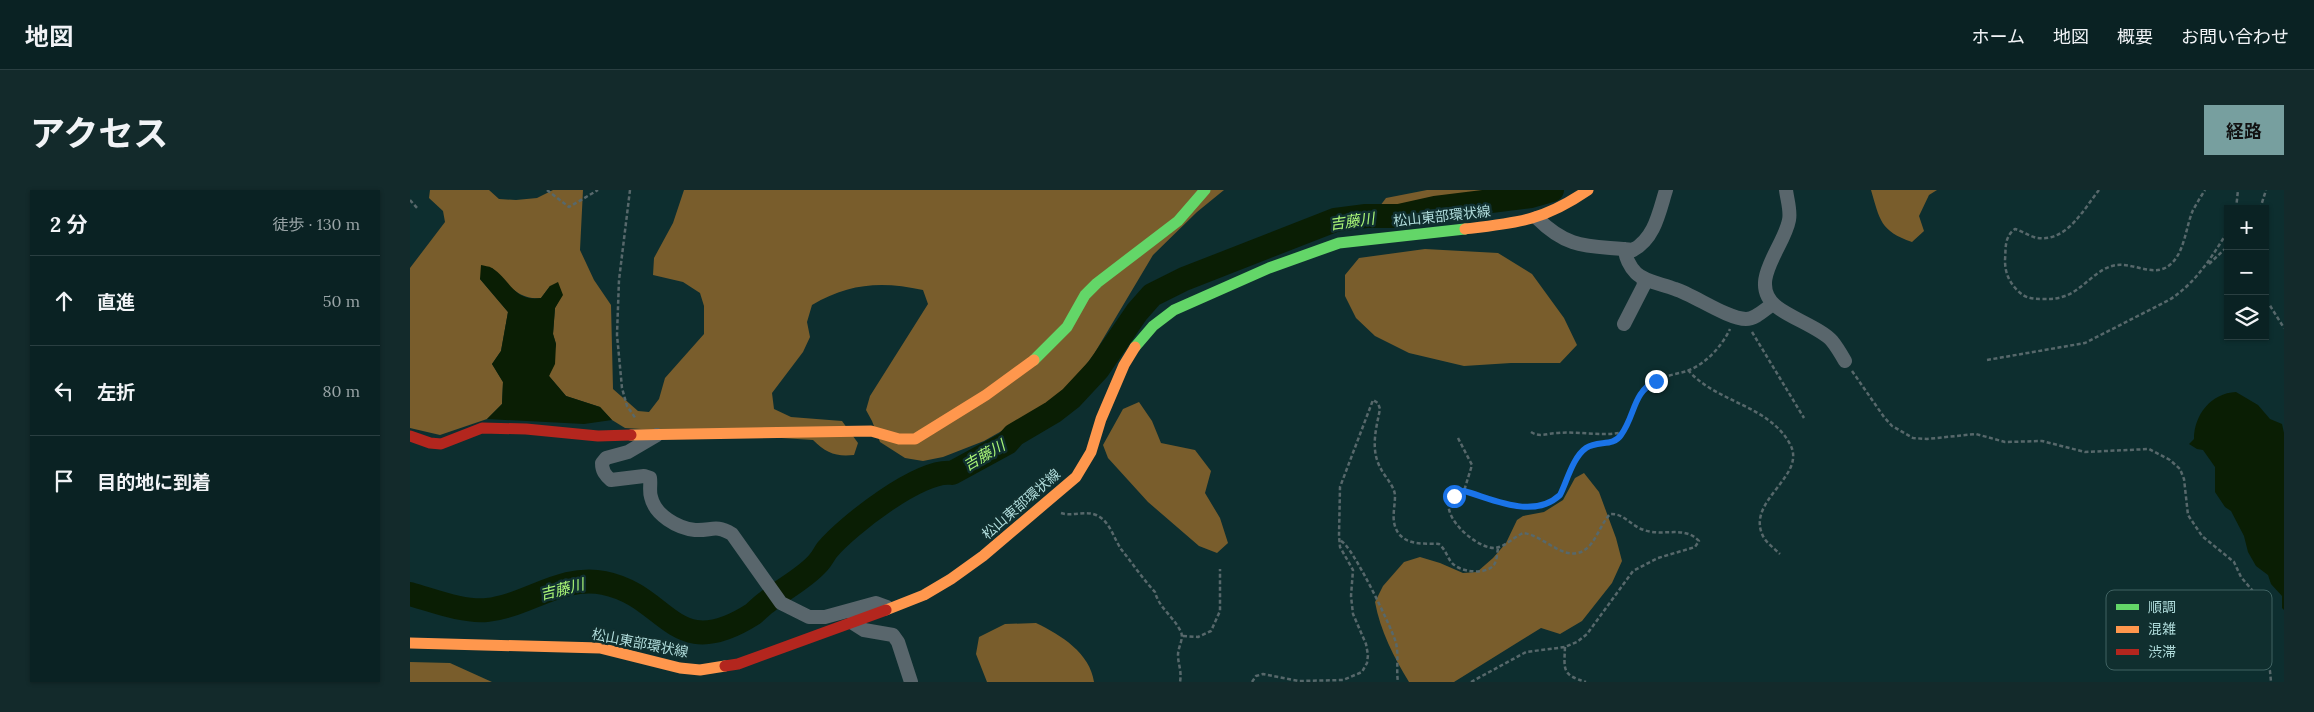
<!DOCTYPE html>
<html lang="ja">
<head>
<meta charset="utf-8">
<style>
	body { margin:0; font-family:Lora,"Noto Sans JP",serif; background:#132a2b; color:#f1f3f6 }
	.controls { position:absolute; right:15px; top:15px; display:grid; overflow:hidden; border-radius:0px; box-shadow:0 1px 4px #0004 }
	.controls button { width:45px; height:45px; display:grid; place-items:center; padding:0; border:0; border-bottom:1px solid #2a3f41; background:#0a2223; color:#f1f3f6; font:25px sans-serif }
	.stop { position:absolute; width:15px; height:15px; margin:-11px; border:4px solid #1a73e8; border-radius:50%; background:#fff }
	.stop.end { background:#1a73e8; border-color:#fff; box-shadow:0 1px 5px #0008 }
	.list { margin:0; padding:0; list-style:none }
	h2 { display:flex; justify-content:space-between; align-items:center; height:65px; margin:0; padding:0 20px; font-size:21px }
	h2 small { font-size:16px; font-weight:400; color:#99a4a6 }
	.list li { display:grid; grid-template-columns:32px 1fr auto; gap:15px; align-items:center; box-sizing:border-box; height:90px; padding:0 20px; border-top:1px solid #2a3f41 }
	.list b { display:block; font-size:19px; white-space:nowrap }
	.list em { font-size:16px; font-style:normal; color:#99a4a6 }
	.icon { flex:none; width:28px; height:28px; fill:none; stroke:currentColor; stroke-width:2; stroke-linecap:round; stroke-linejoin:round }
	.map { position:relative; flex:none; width:1874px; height:492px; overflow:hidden; border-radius:0px }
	header { display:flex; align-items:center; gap:30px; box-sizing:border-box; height:70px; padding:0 25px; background:#0a2223; border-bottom:1px solid #2a3f41 }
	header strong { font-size:24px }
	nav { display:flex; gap:28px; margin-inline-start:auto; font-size:18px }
	.intro { display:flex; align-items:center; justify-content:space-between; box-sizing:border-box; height:120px; padding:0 30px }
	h1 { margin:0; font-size:35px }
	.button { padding:12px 22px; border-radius:0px; background:#779f9f; color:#111; font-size:18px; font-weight:700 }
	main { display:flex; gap:30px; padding:0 30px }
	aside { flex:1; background:#0a2223; border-radius:0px; box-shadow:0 1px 4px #0004 }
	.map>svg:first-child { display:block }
	.forest { fill:#795d2c }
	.water { fill:#0a1e04 }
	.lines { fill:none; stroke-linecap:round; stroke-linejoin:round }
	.river { stroke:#0a1e04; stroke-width:24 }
	.path { stroke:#57686b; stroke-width:2.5; stroke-dasharray:4 2.5; stroke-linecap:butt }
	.street { stroke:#59666c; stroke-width:14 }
	.fast { stroke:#63d668; stroke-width:11 }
	.slow { stroke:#ff974d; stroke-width:11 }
	.jam { stroke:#b3261e; stroke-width:11 }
	.route { stroke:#1a73e8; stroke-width:6 }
	.labels { text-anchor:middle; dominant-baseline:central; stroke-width:5; stroke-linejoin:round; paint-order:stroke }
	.street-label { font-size:14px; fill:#b0dcdb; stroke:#102f2f }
	.water-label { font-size:15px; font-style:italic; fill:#abf777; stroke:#102f2f }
	.key { fill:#102f2f; stroke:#406363; stroke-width:1 }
	.key-label { font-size:14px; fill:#b0dcdb }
</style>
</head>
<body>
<header>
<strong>地図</strong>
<nav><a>ホーム</a><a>地図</a><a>概要</a><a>お問い合わせ</a></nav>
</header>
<div class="intro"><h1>アクセス</h1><a class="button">経路</a></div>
<main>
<aside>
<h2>2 分<small>徒歩 · 130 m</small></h2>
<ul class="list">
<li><svg class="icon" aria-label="ahead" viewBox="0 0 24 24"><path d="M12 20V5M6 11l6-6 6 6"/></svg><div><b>直進</b></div><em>50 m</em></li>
<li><svg class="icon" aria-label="left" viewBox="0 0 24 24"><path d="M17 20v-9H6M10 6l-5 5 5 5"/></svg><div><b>左折</b></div><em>80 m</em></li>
<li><svg class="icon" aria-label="arrive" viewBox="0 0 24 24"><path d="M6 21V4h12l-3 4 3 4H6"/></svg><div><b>目的地に到着</b></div></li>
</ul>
</aside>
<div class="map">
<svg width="1874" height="492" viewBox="0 0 1874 492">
	<rect width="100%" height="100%" fill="#0d2e2f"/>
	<path class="forest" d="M20,0H79L89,9L106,10L127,8L143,0H173L170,60L184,90L201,115L203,199L228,221L239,222L249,209L255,188L294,144V116L290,103L273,92L243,85L244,68L263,33L274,0H814L787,22L743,65L684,164L656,201L604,234L574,251L533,267L513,271L495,268L470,252L462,231L456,220L460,206L518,114L513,100C472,91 439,93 402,115L397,132L400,147L393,162L362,203L364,219L381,227L432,231L448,253L444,265C426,267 416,263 403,250L215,238L202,230L190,217L156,206L139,186L146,154L143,144L145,118L152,105L140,96L131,108C109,111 96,93 82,78L70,89L98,122L91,161L82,174L93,192L92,214L77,229L30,245L0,238V78L35,32L33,21L19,8Z
		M1017,0H1153L1121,9L1075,14L990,36L967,30L964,24L976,8Z
		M1461,0H1527L1519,5L1509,26L1514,41L1502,52C1470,41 1470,30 1461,0Z
		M1015,59L1088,63L1122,84L1154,128L1167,155L1150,173H1101L1054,176L999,163L965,146L946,128L935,106V85L949,68Z
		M729,212L742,231L751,253L785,260L801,281L795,303L810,328L818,353L807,363L789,356L738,312L698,268L693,255L713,219Z
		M1174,283L1189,302L1206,348L1212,371L1202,393L1172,431L1150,444L1131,438L1044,492H999C984,468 970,440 965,412L973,396L994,372L1010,367L1030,373L1053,383L1067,382L1083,368L1096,353L1107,330L1113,326L1134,322L1153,310L1165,288Z
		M626,433C651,445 680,463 684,492H577L566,464L569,447L595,434Z
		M0,472L40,473L82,492H0Z"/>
	<path class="water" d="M71,75C74,76 79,76 82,78C101,90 103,112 131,108L140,96L148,92L153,105L145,118L143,144L146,154L145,174L139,186L156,206L190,217L202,230L174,234L77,229L92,214L93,192L82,174L91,161L98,122L70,89Z
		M1826,202L1848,215L1860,229L1872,234L1874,243V420L1872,418V406L1861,394L1858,385L1846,376L1838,362L1834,346L1821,321L1815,317L1805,302V277L1793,260L1787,259L1779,254L1784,249C1784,225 1801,203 1826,202Z"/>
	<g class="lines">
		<path class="river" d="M0,404C25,411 52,422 77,420C117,416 152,384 194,393C259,406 263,475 343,424C348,420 352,415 357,412C373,399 395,388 408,373C412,369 414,364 417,360C437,336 511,278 542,283L597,253L604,245L643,222L661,208L688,179L727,122L742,105L774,89L925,30L956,26H989L1025,18L1121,6L1142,0"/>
		<path class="path" d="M137,0L159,17L188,0
			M220,0L209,90L207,145L212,198L217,216L226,229
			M1689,0C1673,20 1657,52 1627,48C1619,46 1612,41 1605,39C1594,47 1596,58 1595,70C1595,83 1599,92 1608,101C1615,108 1622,109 1632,109C1640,109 1647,109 1655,106C1673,100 1687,77 1707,75C1726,73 1746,89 1762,73C1775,60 1776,36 1783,20C1787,13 1791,6 1795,0
			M0,10L8,19
			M1826,19L1828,0
			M1850,19L1856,0
			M1799,74L1818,56
			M1855,112L1859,114L1874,138
			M1342,142L1394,228
			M1577,170L1675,153L1759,110C1786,93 1801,68 1818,41
			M1278,180C1305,212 1359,215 1380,254C1398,287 1333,311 1354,348C1358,354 1365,359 1370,364
			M1442,181L1474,227L1482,236L1503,248L1517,249L1566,244L1595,252L1632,251L1675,262L1739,259L1760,270L1770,279L1774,289L1778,325L1792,346L1824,372L1831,387L1842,400L1846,411V429L1860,481L1861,492
			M1121,242C1130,248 1137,243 1148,243C1169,241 1193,247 1213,242
			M1048,248L1062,275L1054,301
			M651,323C663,327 674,320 686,325C700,331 703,347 711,359C722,373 733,389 745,402C749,418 764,427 771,442C774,449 768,457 768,465C768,474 772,481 770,492
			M931,351C942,355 982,438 986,453C989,465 986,480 988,492
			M773,446L788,447L801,441L810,421V379
			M1155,457C1154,480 1152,485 1176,492
			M842,492L846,486L853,484L889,491L933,490L952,482L957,473L958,465L956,454L943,424L941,406L943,380L930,357L929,346L930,297L963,210L968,213L970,219C966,239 960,260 971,279C975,287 985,297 985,306C985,319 980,332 989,344C999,356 1016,353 1029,354C1036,360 1037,367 1042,373C1050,382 1074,385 1083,376C1087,372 1087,364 1088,358
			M1061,492L1116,462L1155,457L1167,452L1177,444L1223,381L1248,368L1285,357L1289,351C1274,335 1253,347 1234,340C1221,336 1214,323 1200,324C1192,333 1188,345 1181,354C1159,380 1136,345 1113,343C1104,347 1095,357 1085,358C1062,359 1014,310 1054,301C1084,309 1122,330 1150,305C1158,291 1163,265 1178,256C1188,251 1202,257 1210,247C1222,234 1225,204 1235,197C1247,187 1263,185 1277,181C1296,174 1312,156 1320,139"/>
		<path class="street" d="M1376,0C1377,9 1381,21 1379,30C1374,58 1336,93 1367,117C1381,128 1412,139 1422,151C1427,157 1431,164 1435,171
			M1127,28C1160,61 1180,55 1223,60C1245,48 1249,22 1256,0
			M1215,59C1215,67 1220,77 1226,83C1235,92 1253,94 1265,99C1284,105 1318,129 1336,129C1346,129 1355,119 1363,114
			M1214,134L1234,95L1233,88
			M247,245L218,262L196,268L192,273C192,281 195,285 201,290L234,286L240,288C241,294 239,301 241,307C245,325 267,338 285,340C302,341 305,334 322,344L371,413L399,427H415L466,413L477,417
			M443,433L454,440L483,445L488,452L501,492"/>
		<path class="fast" d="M725,157L743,136L764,120L859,78L929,53L1055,39
			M624,170L657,137L675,105L687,93L768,31L795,0"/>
		<path class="slow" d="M1055,39C1107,33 1133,31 1178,0
			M221,245L461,241L489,249H505L576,205L624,170
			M476,420L514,405L541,389L573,366L666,287L681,262L691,229L714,175L725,157
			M0,453L190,458L270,478L290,480L315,476"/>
		<path class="jam" d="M0,246L20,253L31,254L72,238L116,239L188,246L221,245
			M315,476L328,474L476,420"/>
	</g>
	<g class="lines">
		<path class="route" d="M1044,306L1054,301C1083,309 1123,330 1150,305C1157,291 1163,267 1176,258C1188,250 1203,257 1211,245C1226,224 1222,203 1246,191"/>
	</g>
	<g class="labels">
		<g class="street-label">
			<text transform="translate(1032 26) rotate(-6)">松山東部環状線</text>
			<text transform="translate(611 314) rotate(-41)">松山東部環状線</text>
			<text transform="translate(230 453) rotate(11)">松山東部環状線</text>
		</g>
		<g class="water-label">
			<text transform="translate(942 31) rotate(-8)">吉藤川</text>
			<text transform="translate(574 265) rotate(-30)">吉藤川</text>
			<text transform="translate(152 399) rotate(-14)">吉藤川</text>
		</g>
	</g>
	<rect x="1696" y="400" width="166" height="80" rx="8" class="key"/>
	<rect x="1706" y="414" width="23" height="6" fill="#63d668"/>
	<rect x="1706" y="436" width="23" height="7" fill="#ff974d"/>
	<rect x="1706" y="459" width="23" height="6" fill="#b3261e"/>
	<g class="key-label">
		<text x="1738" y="422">順調</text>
		<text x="1738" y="444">混雑</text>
		<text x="1738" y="467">渋滞</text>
	</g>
</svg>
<div class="controls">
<button>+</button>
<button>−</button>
<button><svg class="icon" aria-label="layers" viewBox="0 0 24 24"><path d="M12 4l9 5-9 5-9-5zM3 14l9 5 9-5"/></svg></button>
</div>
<div class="stop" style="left:1044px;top:306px"></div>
<div class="stop end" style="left:1246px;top:191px"></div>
</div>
</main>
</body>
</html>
